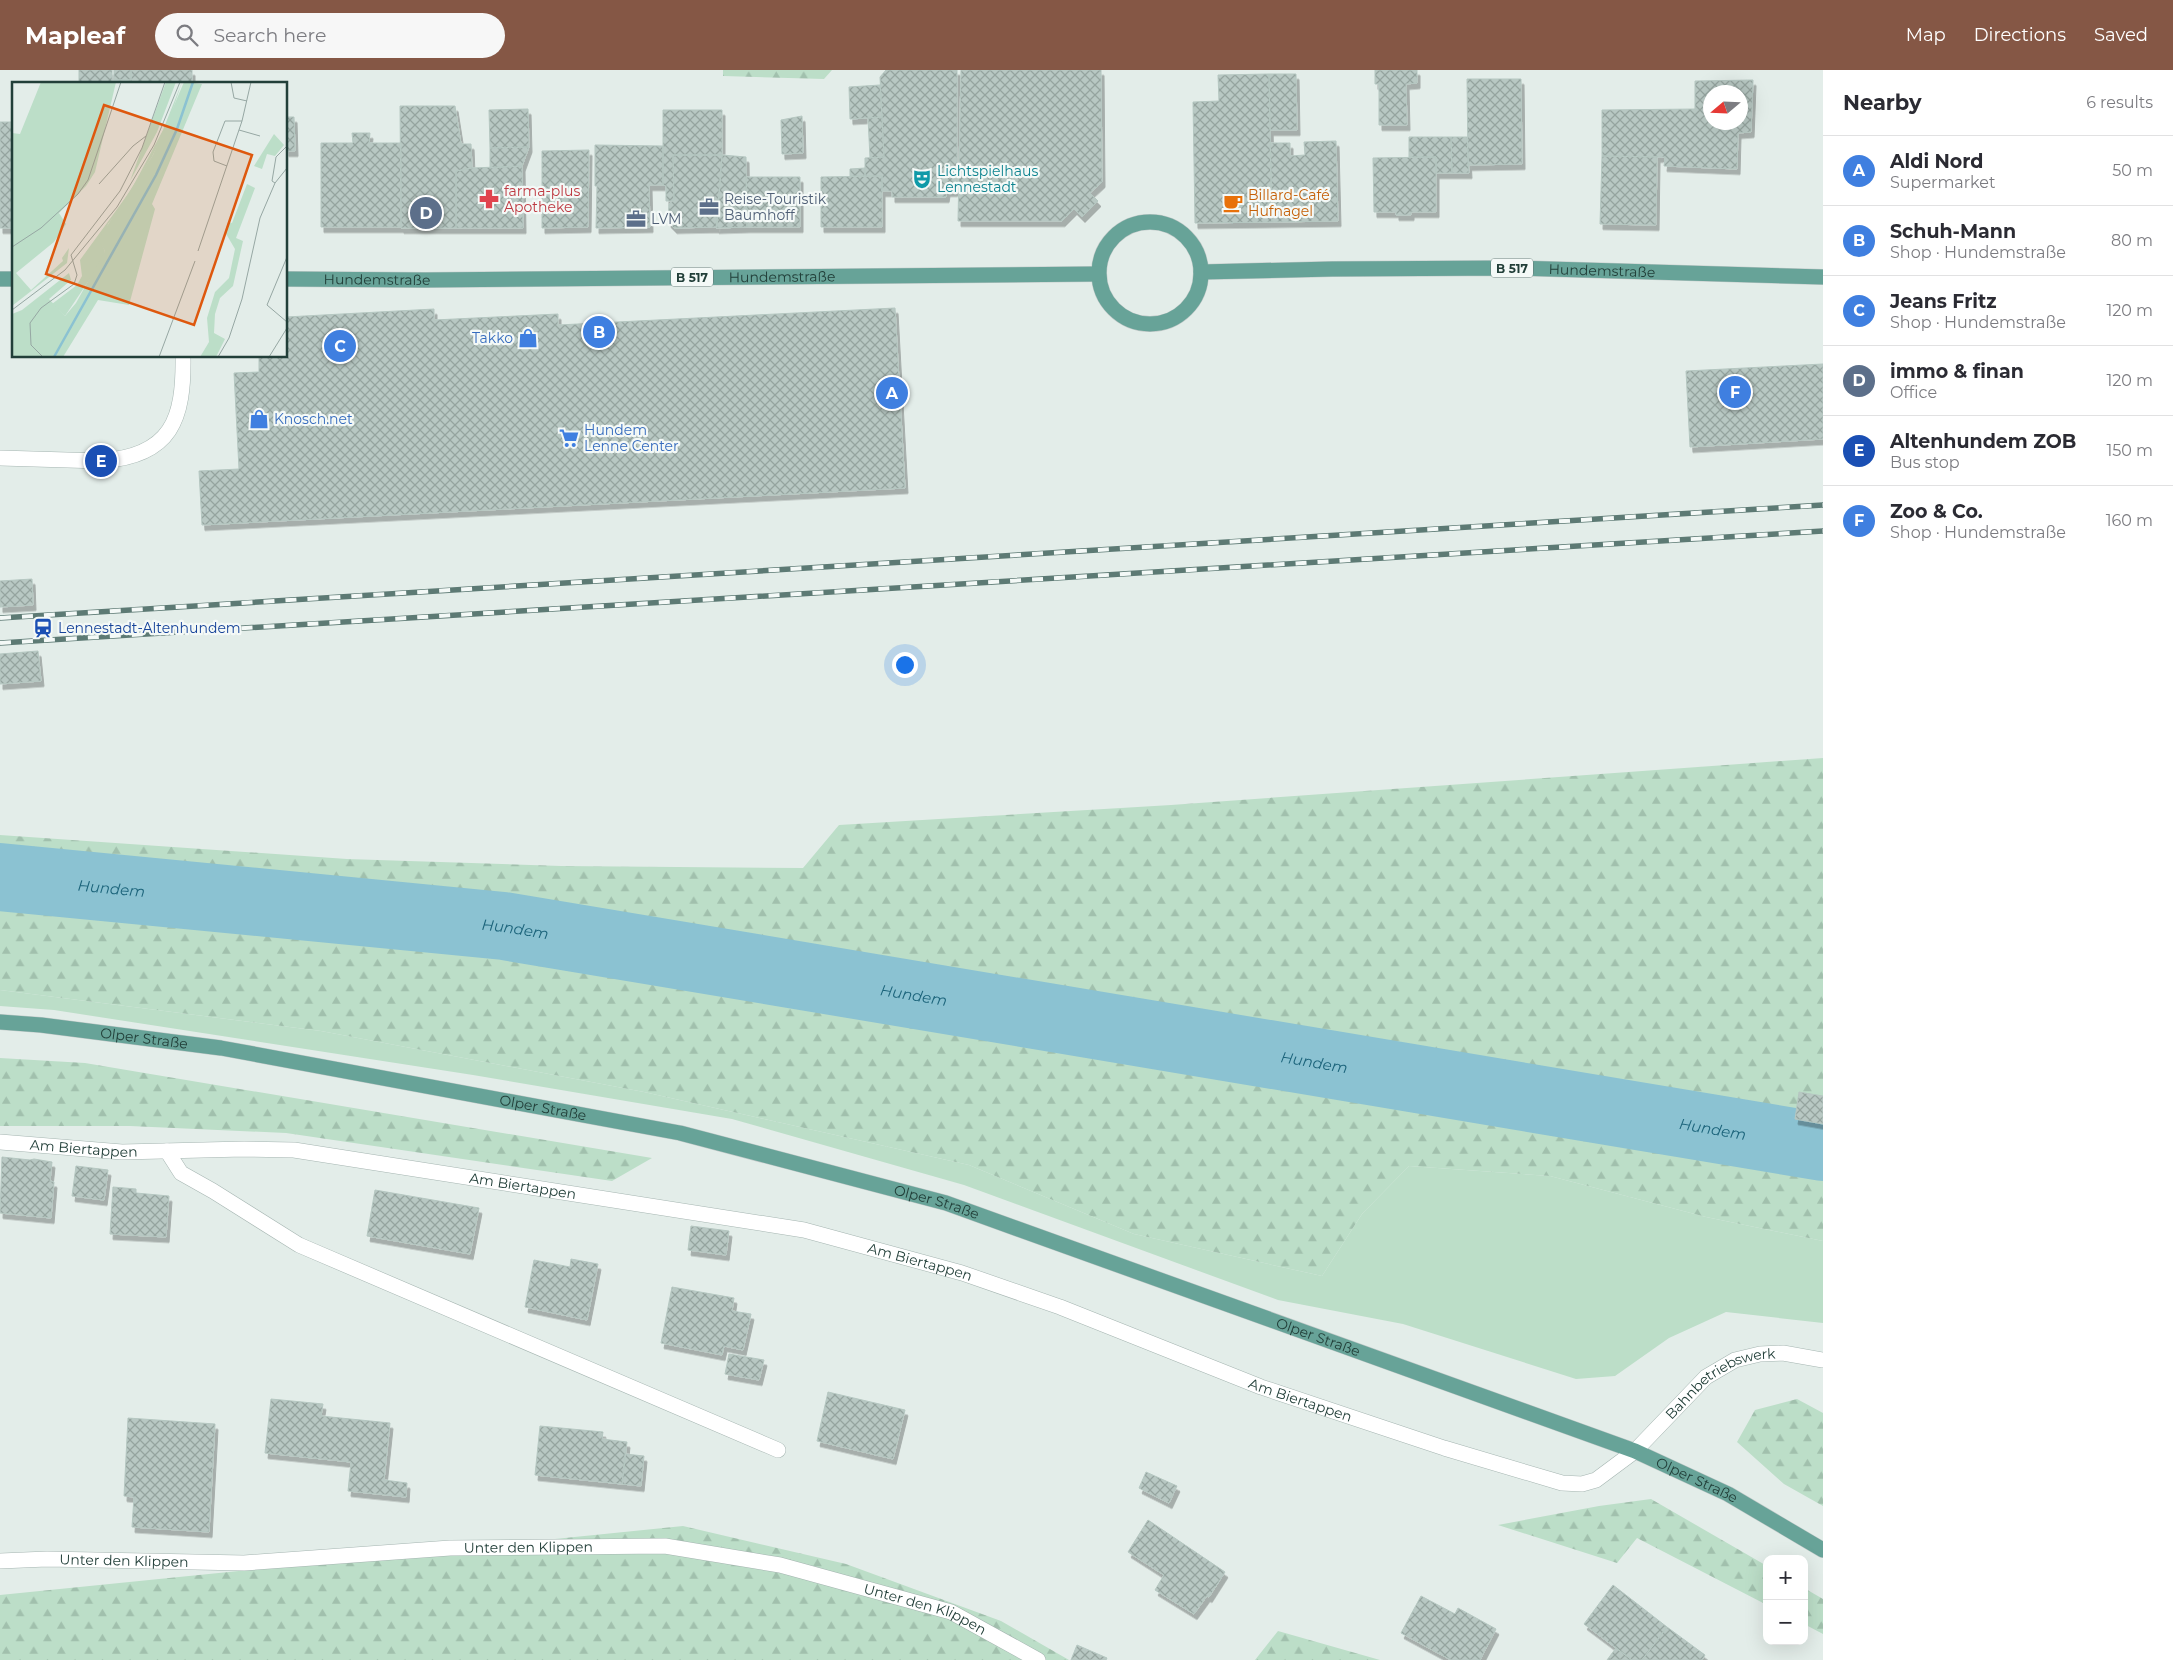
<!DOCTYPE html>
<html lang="en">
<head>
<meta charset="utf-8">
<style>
	body { margin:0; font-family:Montserrat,sans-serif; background:#f7f7f7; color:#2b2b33 }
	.controls { position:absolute; right:15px; bottom:15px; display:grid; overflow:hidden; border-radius:10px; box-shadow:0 5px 20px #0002 }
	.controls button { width:45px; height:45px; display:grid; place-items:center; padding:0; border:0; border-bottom:1px solid #e1e1e2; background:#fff; color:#2b2b33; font:25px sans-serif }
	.compass { position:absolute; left:1703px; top:15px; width:45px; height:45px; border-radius:50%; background:#fff; box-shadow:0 5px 20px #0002; rotate:251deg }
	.you { position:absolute; left:904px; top:594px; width:18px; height:18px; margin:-12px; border:4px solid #fff; border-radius:50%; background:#1a73e8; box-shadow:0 0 0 8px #1a73e833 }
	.badge { display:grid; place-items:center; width:32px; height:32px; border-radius:50%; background:#855745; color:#fff; font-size:16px; font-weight:700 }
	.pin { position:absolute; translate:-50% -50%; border:2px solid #fff; box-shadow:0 1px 5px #0006 }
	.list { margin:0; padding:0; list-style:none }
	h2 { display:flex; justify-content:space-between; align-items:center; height:65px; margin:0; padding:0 20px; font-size:21px }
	h2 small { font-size:16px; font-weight:400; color:#7c7c81 }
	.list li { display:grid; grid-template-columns:32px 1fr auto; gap:15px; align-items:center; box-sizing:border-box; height:70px; padding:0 20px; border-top:1px solid #e1e1e2 }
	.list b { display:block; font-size:19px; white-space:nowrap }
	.list p { margin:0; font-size:16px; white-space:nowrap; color:#7c7c81 }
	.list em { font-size:16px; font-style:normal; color:#7c7c81 }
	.icon { flex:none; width:28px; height:28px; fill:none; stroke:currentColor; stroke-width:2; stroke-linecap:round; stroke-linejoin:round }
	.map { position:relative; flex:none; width:1823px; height:1590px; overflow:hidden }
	header { display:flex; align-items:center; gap:30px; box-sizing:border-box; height:70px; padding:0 25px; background:#855745; color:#fff }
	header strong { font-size:24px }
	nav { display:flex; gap:28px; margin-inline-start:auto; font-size:18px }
	.search { width:350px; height:45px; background:#f7f7f7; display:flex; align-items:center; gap:12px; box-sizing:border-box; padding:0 18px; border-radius:28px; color:#7c7c81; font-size:19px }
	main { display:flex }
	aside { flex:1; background:#fff }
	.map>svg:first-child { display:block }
	.green { fill:#bcdec8 }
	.forest { fill:url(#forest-firs) }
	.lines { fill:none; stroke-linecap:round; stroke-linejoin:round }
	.river { stroke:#8bc2d2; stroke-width:68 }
	.building { fill:url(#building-cross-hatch); stroke:#b5c7c1; fill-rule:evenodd; filter:url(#shadow) }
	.minor-casing { stroke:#a5b5b1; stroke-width:16 }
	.major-casing { stroke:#c1c9c8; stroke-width:16 }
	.minor { stroke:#fff; stroke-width:15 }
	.major { stroke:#67a398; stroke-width:15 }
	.rail-casing { stroke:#5d7a74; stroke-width:5.5 }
	.rail { stroke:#f4f9f7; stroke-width:4; stroke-dasharray:11; stroke-linecap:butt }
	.labels { text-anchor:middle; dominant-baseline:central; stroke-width:4.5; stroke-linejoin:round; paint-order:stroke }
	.shield { fill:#f4f9f7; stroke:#617772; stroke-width:1 }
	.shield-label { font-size:12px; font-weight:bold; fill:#223f39 }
	.culture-label { font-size:14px; fill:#0d838f; stroke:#f4f9f7; text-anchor:start }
	.health-label { font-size:14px; fill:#be3a42; stroke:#f4f9f7; text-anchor:start }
	.food-label { font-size:14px; fill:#c56008; stroke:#f4f9f7; text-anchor:start }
	.service-label { font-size:14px; fill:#4e5e75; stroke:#f4f9f7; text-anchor:start }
	.street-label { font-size:14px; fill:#223f39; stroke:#f4f9f7 }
	.shop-label { font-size:14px; fill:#366cbe; stroke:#f4f9f7; text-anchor:start }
	.transit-label { font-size:14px; fill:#164399; stroke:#f4f9f7; text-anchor:start }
	.water-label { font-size:15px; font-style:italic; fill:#1c647b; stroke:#f4f9f7 }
	.inset-river { fill:none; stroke:#8bc2d2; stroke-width:2.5 }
	.inset-road { fill:none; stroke:#96a7a3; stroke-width:1 }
	.view { fill:#de580e; fill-opacity:0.15; stroke:#de580e; stroke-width:2.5 }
	.inset-edge { fill:none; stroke:#223f39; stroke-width:2.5 }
</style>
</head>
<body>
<header>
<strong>Mapleaf</strong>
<div class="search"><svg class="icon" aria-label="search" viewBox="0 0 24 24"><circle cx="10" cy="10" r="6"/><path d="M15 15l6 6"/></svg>Search here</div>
<nav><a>Map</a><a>Directions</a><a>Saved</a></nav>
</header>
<main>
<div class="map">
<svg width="1823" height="1590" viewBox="0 0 1823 1590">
	<defs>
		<pattern id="forest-firs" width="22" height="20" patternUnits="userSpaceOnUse" patternTransform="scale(1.25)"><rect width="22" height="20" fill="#bcdec8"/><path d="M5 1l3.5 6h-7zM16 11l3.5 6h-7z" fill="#a1c0ad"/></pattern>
		<pattern id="building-cross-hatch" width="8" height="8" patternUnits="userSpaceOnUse" patternTransform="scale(1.25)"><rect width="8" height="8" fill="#b8c8c3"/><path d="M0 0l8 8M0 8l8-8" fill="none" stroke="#95a49f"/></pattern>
		<filter id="shadow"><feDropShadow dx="3" dy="5.5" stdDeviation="0" flood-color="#0004"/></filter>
	</defs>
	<rect width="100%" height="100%" fill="#e3ede9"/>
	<path class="green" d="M0,920L321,961L644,1022L969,1095L1134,1164L1322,1206L1362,1144L1409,1096L1550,1106L1706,1147L1823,1171V1253L1726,1242L1669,1268L1615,1306L1576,1309L1403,1254L1278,1230L964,1115L732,1049L473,1005L54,940L0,936Z"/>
	<path class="forest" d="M723,0H832L824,9L723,6Z
		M1823,688V1171L1706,1147L1550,1106L1409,1096L1362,1144L1322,1206L1134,1164L969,1095L644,1022L321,961L0,920V765L347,789L561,796L803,798L839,755L1171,735Z
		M0,988L85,993L652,1088L612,1111L286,1063L130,1056H0Z
		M1797,1329L1823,1343V1436L1784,1414L1737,1372L1755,1340Z
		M1651,1429L1767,1496V1535L1637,1468L1617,1493L1498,1455L1599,1436Z
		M683,1456L846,1494L1001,1551L1069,1590H0V1525Z
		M1804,1518L1823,1529V1564L1804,1554Z
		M1278,1561L1380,1590H1255Z"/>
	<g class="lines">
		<path class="river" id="s1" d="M0,807L504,856L1823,1077"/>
	</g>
	<path class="building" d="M79,0H112V14H79Z
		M114,0H131V10H114Z
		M131,0H192V14H114V10H131Z
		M886,0H957V121H947L946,127H892V121H882V106H865V88L884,87L880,7Z
		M961,0H1101L1102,112L1090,123L1098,131L1082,147L1074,139L1062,151H958Z
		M1375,0H1417V13L1406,14L1407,55H1379V14H1375Z
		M1269,4L1272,152L1195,153L1193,32L1219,31L1218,5Z
		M1269,4H1296L1297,60H1270Z
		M1467,9H1521L1522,94L1468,95Z
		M1753,10L1751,62L1738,63L1737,99L1664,96L1665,87L1602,86V40L1695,39V11ZM1710,22H1740V52H1710Z
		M880,15L882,47L850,49L849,17Z
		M400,36H455L461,74H471L472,98L456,101V158H401Z
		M528,39L529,77L490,78L489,40Z
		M663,40H722V85H673L674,130L670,131H666V116L663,115Z
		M802,46L803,83L782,84L781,50Z
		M286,47H294L295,81H286Z
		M882,47L884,87L870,88L868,48Z
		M0,52H14V158H0Z
		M352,63H370L369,73H401V157H321V73H353Z
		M1409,67H1451L1452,103H1436V87H1409Z
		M1451,67H1467L1469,103H1452Z
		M1336,71L1338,151L1272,152L1270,73H1290V86L1305,85L1304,72Z
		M595,75L663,76V115H649L650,157L596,158L597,116H595Z
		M529,77L522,96L490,98V78Z
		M589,80L588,157L542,158V81Z
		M673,85H722L717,157L674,158L668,152L669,134L674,130Z
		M722,85L746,87L747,157L716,158Z
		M1602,86L1657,87L1656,155L1600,154Z
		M1436,87V142H1411V145H1396V142H1374L1373,88Z
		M522,96L523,158H456V101L472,98Z
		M865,98V106H850V99Z
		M882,106V157H821V107Z
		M746,107H800V157H747Z
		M895,238L905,418L202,455L199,401L239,399L234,303L259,302V286H286V247L434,239V250L558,244V255Z
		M1823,294V369L1690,377L1686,301Z
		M32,509L33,535L0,537V511Z
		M38,581L41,611L0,614V584Z
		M1799,1022L1823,1026V1054L1795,1049Z
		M2,1087L30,1090L34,1089L52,1092L50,1111L54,1112L51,1148L0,1143Z
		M76,1096L108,1100L104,1130L72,1126Z
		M113,1117L136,1119V1123L169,1126L166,1167L110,1164Z
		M375,1120L479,1138L470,1184L367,1166Z
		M691,1156L729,1161L726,1185L688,1180Z
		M571,1189L598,1194L587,1250L525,1237L534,1190L570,1197Z
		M672,1217L734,1228L732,1241L751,1244L743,1280L724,1276L722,1285L661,1273Z
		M729,1284L764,1290L759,1310L725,1304Z
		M828,1322L905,1340L893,1389L817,1371Z
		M271,1329L323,1334L321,1346L390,1353L384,1410L407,1413L406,1427L348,1421L351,1392L265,1383Z
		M128,1348L215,1354L209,1462L132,1457L134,1427L124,1426Z
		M540,1356L603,1362L602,1369L627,1372L622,1414L535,1405Z
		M625,1384L644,1386L641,1416L622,1414Z
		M1146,1402L1177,1416L1169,1433L1139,1418Z
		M1148,1450L1225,1502L1209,1527L1207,1526L1194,1544L1155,1520L1164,1505L1128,1482Z
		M1613,1515L1667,1557L1642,1590H1632L1584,1554Z
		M1421,1526L1455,1544L1458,1538L1496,1559L1480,1590H1451L1401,1563Z
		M1667,1557L1705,1585L1702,1590H1642Z
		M1077,1575L1107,1588L1106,1590H1071Z
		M1616,1578L1632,1590H1607Z"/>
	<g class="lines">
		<defs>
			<g id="minor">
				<path d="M0,388L101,391C172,386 184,349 183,286"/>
				<path id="s2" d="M0,1072L122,1082L244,1079L294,1080L804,1160L962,1203L1060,1237L1261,1317L1444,1378L1562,1413L1582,1414L1596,1410L1635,1381L1706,1307L1735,1290L1760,1284L1783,1283L1823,1290"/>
				<path d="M167,1081L181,1103L213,1121L299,1175L778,1380"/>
				<path id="s3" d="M0,1491L47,1489L244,1493L450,1478L665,1476L780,1495L951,1542L1038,1590"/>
			</g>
			<g id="major">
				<circle cx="1150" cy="203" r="51"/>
				<path id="s4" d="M1201,202L1332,199L1512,198L1823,207"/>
				<path d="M0,209H14"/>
				<path id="s5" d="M286,209L425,210L1098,204"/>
				<path id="s6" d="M0,952L41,955L221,978L680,1063L946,1133L1635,1381L1728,1424L1823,1480"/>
			</g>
		</defs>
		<use href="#minor" class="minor-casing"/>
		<use href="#major" class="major-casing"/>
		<use href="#minor" class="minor"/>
		<use href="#major" class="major"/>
		<defs>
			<path id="rail" d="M0,548L1823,435
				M0,573L1823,461"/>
		</defs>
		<use href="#rail" class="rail-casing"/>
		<use href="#rail" class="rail"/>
	</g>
	<defs>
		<symbol id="theatre-bare" viewBox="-9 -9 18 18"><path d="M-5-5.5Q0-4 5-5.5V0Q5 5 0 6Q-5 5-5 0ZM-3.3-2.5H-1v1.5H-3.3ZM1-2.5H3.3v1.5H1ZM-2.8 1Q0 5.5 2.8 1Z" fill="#0f9aa8" stroke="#f4f9f7" stroke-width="2.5" paint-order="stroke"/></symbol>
		<symbol id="pharmacy-bare" viewBox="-9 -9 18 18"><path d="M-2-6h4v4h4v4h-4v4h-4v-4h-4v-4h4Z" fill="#e0444e" stroke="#f4f9f7" stroke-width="2.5" paint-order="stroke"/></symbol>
		<symbol id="cafe-bare" viewBox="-9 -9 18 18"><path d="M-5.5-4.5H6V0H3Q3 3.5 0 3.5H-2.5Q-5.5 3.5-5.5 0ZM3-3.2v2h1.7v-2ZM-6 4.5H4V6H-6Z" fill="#e8710a" stroke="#f4f9f7" stroke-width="2.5" paint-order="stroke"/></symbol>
		<symbol id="office-bare" viewBox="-9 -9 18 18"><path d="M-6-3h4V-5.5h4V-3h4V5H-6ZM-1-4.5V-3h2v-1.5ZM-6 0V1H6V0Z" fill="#5c6f8a" stroke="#f4f9f7" stroke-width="2.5" paint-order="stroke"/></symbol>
		<symbol id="shop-bare" viewBox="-9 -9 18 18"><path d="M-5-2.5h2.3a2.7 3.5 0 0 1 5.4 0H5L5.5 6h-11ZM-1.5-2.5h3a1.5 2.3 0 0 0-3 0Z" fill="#3f7fe0" stroke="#f4f9f7" stroke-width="2.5" paint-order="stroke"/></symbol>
		<symbol id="supermarket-bare" viewBox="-9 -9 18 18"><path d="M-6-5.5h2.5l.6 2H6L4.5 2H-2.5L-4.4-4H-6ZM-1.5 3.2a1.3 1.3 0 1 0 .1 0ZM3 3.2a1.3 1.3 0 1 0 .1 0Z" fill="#3f7fe0" stroke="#f4f9f7" stroke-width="2.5" paint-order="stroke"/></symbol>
		<symbol id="station-bare" viewBox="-9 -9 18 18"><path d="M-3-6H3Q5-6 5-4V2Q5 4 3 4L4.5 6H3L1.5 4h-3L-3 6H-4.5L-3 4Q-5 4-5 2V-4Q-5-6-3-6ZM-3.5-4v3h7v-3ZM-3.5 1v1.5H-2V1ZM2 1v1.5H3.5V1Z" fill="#1a4fb4" stroke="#f4f9f7" stroke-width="2.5" paint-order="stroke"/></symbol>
	</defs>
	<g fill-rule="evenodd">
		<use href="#theatre-bare" x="908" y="95" width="28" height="28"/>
		<use href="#pharmacy-bare" x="475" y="115" width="28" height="28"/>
		<use href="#cafe-bare" x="1219" y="119" width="28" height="28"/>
		<use href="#office-bare" x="695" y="123" width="28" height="28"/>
		<use href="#office-bare" x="622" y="135" width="28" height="28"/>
		<use href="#shop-bare" x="514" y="254" width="28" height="28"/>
		<use href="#shop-bare" x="245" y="335" width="28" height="28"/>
		<use href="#supermarket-bare" x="555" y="354" width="28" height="28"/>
		<use href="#station-bare" x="29" y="544" width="28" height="28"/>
	</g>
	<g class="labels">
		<g class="shield">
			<rect x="1491" y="188.5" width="42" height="19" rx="4"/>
			<rect x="671" y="197.5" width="42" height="19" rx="4"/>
		</g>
		<g class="shield-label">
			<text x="1512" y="198">B 517</text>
			<text x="692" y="207">B 517</text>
		</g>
		<g class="culture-label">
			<text x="937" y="101">Lichtspielhaus<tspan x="937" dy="16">Lennestadt</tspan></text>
		</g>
		<g class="health-label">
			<text x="504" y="121">farma-plus<tspan x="504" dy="16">Apotheke</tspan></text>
		</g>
		<g class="food-label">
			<text x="1248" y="125">Billard-Café<tspan x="1248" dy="16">Hufnagel</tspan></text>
		</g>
		<g class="service-label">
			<text x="724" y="129">Reise-Touristik<tspan x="724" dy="16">Baumhoff</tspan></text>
			<text x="651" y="149">LVM</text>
		</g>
		<g class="street-label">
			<text stroke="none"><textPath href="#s4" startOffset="401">Hundemstraße</textPath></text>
			<text stroke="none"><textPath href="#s5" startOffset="496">Hundemstraße</textPath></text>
			<text stroke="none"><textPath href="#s5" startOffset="91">Hundemstraße</textPath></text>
			<text stroke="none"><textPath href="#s6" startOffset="145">Olper Straße</textPath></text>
			<text stroke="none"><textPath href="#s6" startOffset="550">Olper Straße</textPath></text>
			<text stroke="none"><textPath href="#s2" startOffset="84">Am Biertappen</textPath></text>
			<text stroke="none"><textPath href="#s2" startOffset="526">Am Biertappen</textPath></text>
			<text stroke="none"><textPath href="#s6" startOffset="955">Olper Straße</textPath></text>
			<text stroke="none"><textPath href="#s2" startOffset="931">Am Biertappen</textPath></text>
			<text stroke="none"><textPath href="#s6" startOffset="1360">Olper Straße</textPath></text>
			<text stroke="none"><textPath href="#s2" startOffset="1806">Bahnbetriebswerk</textPath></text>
			<text stroke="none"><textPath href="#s2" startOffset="1336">Am Biertappen</textPath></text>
			<text stroke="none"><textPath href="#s6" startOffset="1765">Olper Straße</textPath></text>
			<text stroke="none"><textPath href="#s3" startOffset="529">Unter den Klippen</textPath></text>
			<text stroke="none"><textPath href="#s3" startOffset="124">Unter den Klippen</textPath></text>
			<text stroke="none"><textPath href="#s3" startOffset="934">Unter den Klippen</textPath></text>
		</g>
		<g class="shop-label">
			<text x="513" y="268" text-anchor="end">Takko</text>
			<text x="274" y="349">Knosch.net</text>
			<text x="584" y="360">Hundem<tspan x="584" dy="16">Lenne Center</tspan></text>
		</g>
		<g class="transit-label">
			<text x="58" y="558">Lennestadt-Altenhundem</text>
		</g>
		<g class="water-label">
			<text stroke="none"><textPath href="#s1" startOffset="112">Hundem</textPath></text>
			<text stroke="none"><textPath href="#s1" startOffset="518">Hundem</textPath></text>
			<text stroke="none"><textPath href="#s1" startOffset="922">Hundem</textPath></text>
			<text stroke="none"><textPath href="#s1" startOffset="1328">Hundem</textPath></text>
			<text stroke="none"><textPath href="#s1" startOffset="1732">Hundem</textPath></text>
		</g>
	</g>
	<g transform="translate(12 12)">
		<rect width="275" height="275" fill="#e3ede9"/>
		<path d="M170,0L158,36L141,73L107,128L96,142L90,163L93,169L88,182L53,234L40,222L65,203L70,194L68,178L119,108L151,48Z" fill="#bcdec8"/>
		<path d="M29,0H104L83,90L74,104L47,131L54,142L42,160L4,191L19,208L51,179L50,176L57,166L55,181L0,224V51L8,52ZM154,0H164L145,50L118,99ZM172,0L190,2L140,122L143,127L117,223L86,218L51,275H0V232L10,228L57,191L59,198L37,217L53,234L64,221L93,169L86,158L141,73ZM262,52L272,63L263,74L255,72L250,87L242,84ZM235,102L243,106L224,156L231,159L221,204L208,216L203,232L202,251L213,257L204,275H188L197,260L195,236L203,210L217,196L223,167L213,150L216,140L220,141Z" fill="#bcdec8"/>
		<path class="inset-river" d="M42,275L144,93L165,47L181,0"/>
		<path class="inset-road" d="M219,0L222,16L235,19M227,48L248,54M215,84L202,79L201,70L213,39H230M263,101L260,99L264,75L275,64M87,102L121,64L134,54M0,165L29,146L66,112L76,98L109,0M186,169L230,39L239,0M275,175L255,223L275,240M0,228L53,188L105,125L142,63L168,0M31,275L19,263L18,241L29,226L62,202L65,193L59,173L108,109L130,66L153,0M147,275L183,179M206,275L217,256L230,217L248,136L263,101L275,86M257,275L275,246"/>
		<path class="view" d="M92,23L240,73L182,243L34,192Z"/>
		<rect width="275" height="275" class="inset-edge"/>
	</g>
</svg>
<div class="controls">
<button>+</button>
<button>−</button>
</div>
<svg class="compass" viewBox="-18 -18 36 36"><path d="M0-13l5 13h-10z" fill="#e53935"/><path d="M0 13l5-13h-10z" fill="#7c7c81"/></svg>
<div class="you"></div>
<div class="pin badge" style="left:892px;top:323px;background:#3f7fe0">A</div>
<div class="pin badge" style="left:599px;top:262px;background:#3f7fe0">B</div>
<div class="pin badge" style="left:340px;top:276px;background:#3f7fe0">C</div>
<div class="pin badge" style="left:426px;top:143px;background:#5c6f8a">D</div>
<div class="pin badge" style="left:101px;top:391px;background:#1a4fb4">E</div>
<div class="pin badge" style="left:1735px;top:322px;background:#3f7fe0">F</div>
</div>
<aside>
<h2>Nearby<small>6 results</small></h2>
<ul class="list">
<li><span class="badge" style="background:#3f7fe0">A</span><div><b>Aldi Nord</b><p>Supermarket</p></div><em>50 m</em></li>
<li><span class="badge" style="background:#3f7fe0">B</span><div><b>Schuh-Mann</b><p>Shop · Hundemstraße</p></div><em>80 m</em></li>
<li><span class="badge" style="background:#3f7fe0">C</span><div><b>Jeans Fritz</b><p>Shop · Hundemstraße</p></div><em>120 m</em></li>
<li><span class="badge" style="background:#5c6f8a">D</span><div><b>immo &amp; finan</b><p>Office</p></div><em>120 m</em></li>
<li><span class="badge" style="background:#1a4fb4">E</span><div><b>Altenhundem ZOB</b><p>Bus stop</p></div><em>150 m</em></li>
<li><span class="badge" style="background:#3f7fe0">F</span><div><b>Zoo &amp; Co.</b><p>Shop · Hundemstraße</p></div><em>160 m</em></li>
</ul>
</aside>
</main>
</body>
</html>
